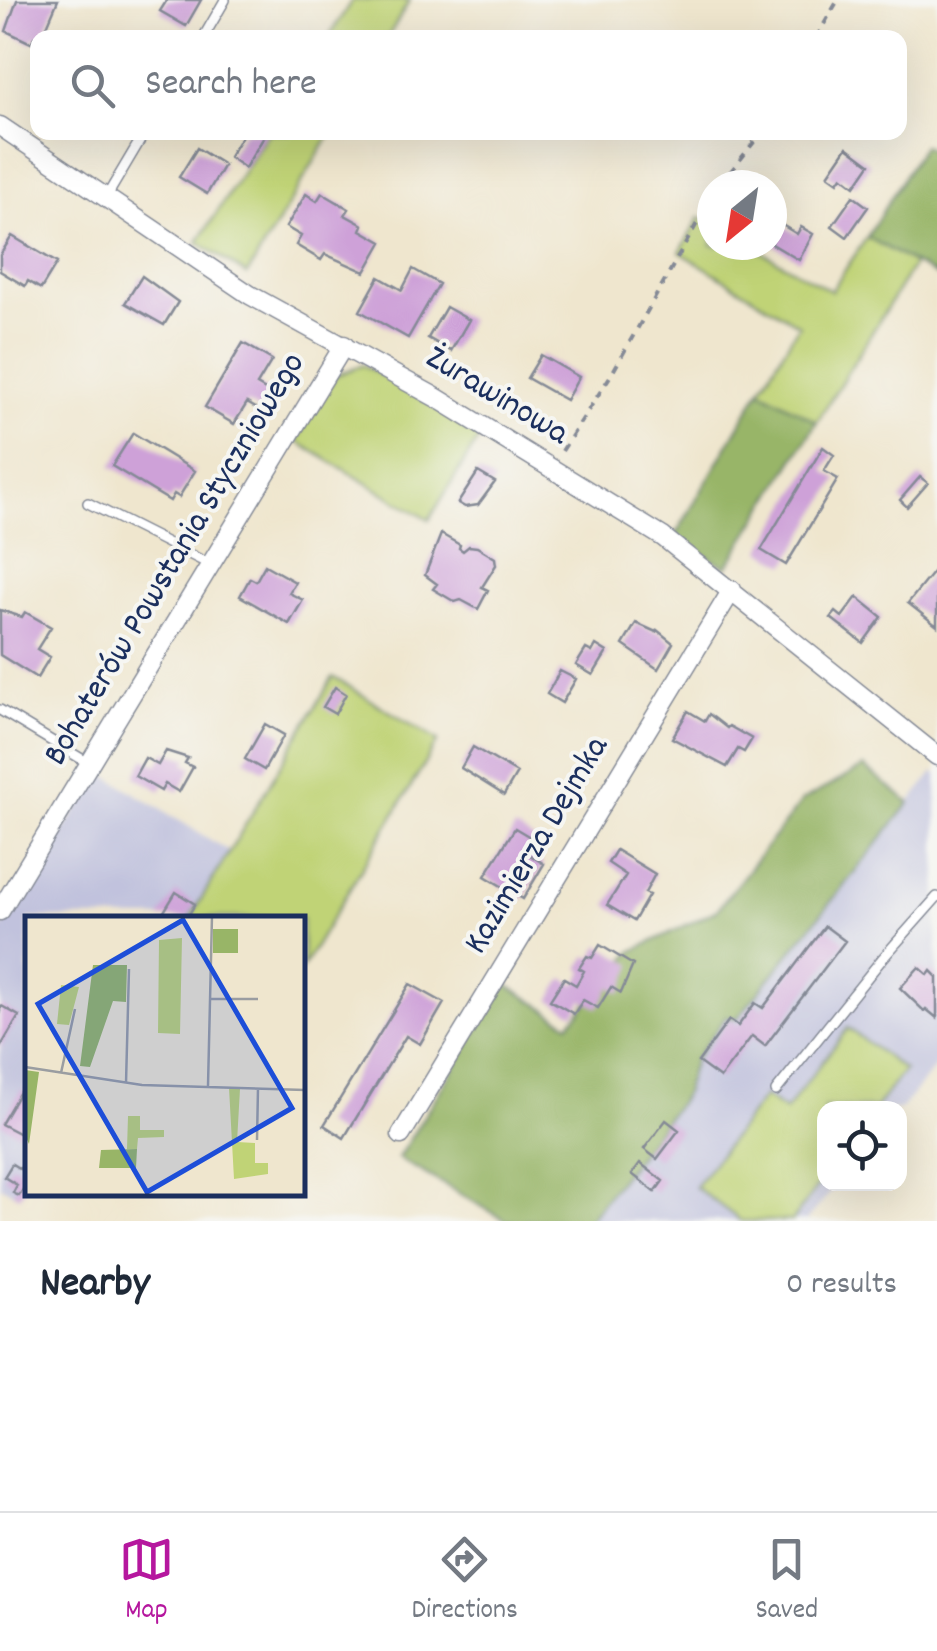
<!DOCTYPE html>
<html lang="en">
<head>
<meta charset="utf-8">
<style>
	body { margin:0; font-family:Dekko,sans-serif; background:#f2f2f3; color:#1f2937 }
	.controls { position:absolute; right:30px; bottom:30px; display:grid; overflow:hidden; border-radius:20px; box-shadow:0 10px 40px #0002 }
	.controls button { width:90px; height:90px; display:grid; place-items:center; padding:0; border:0; border-bottom:2px solid #e0e1e3; background:#fff; color:#1f2937; font:50px sans-serif }
	.compass { position:absolute; left:697px; top:170px; width:90px; height:90px; border-radius:50%; background:#fff; box-shadow:0 10px 40px #0002; rotate:210deg }
	.list { margin:0; padding:0; list-style:none }
	h2 { display:flex; justify-content:space-between; align-items:center; height:130px; margin:0; padding:0 40px; font-size:42px }
	h2 small { font-size:32px; font-weight:400; color:#747a83 }
	.icon { flex:none; width:55px; height:55px; fill:none; stroke:currentColor; stroke-width:2; stroke-linecap:round; stroke-linejoin:round }
	.map { position:relative; flex:none; width:937px; height:1221px; overflow:hidden }
	.search { position:absolute; background:#fff; box-shadow:0 10px 40px #0002; left:30px; right:30px; top:30px; height:110px; display:flex; align-items:center; gap:25px; box-sizing:border-box; padding:0 35px; border-radius:20px; color:#747a83; font-size:38px }
	.sheet { height:290px; background:#fff }
	nav { display:flex; justify-content:space-around; align-items:center; box-sizing:border-box; height:140px; border-top:2px solid #e0e1e3; background:#fff; font-size:28px; color:#747a83 }
	nav a { display:grid; justify-items:center; gap:5px }
	nav .on { color:#b5179e }
	.map>svg:first-child { display:block }
	.industrial { fill:#c1c2dd }
	.green { fill:#c0d376; stroke:#6e816a; stroke-width:2.5 }
	.forest { fill:#98b567; stroke:#5a7262; stroke-width:2.5 }
	.building { fill:#cea1d8 }
	.lines { fill:none; stroke-linecap:round; stroke-linejoin:round }
	.service-casing { stroke:#858a96; stroke-width:12 }
	.minor-casing { stroke:#858a96; stroke-width:21 }
	.path { stroke:#858a96; stroke-width:4; stroke-dasharray:8 8; stroke-linecap:butt }
	.service { stroke:#fff; stroke-width:9 }
	.minor { stroke:#fff; stroke-width:18 }
	.labels { text-anchor:middle; dominant-baseline:central; stroke-width:8; stroke-linejoin:round; paint-order:stroke }
	.street-label { font-size:35px; fill:#1b2f5e; stroke:#f6f6f2 }
	.inset-road { fill:none; stroke:#9a9da1; stroke-width:2.5 }
	.view { fill:#1d4ed8; fill-opacity:0.15; stroke:#1d4ed8; stroke-width:5 }
	.inset-edge { fill:none; stroke:#1b2f5e; stroke-width:5 }
</style>
</head>
<body>
<div class="map">
<svg width="937" height="1221" viewBox="0 0 937 1221">
	<rect width="100%" height="100%" fill="#f6f6f2"/>
	<filter id="ink" filterUnits="userSpaceOnUse"><feTurbulence type="fractalNoise" baseFrequency=".01" numOctaves="2"/><feDisplacementMap in="SourceGraphic" scale="20" xChannelSelector="R" yChannelSelector="G"/><feConvolveMatrix kernelMatrix="1 2 1 2 8 2 1 2 1" color-interpolation-filters="sRGB"/></filter>
	<filter id="wash" filterUnits="userSpaceOnUse"><feTurbulence type="fractalNoise" baseFrequency=".0048" numOctaves="4" result="noise"/><feDisplacementMap in="SourceGraphic" scale="40" xChannelSelector="R" yChannelSelector="G"/><feGaussianBlur stdDeviation="2.25" result="paint"/><feColorMatrix in="noise" values="0 0 0 0 0 0 0 0 0 0 0 0 0 0 0 0 0 1.4 0 .05"/><feComposite in="paint" operator="in"/></filter>
	<g filter="url(#wash)">
		<rect width="100%" height="100%" fill="#efe6ce"/>
		<path class="industrial" d="M101,772L230,852L190,918H28V1183L19,1196L0,1186V930Z
			M934,772L937,775V1065L900,1110L824,1108V1184H838L806,1221H588L683,1097L694,1060L726,1016L738,1018Z"/>
		<path class="green" d="M352,0H410L388,37H329Z
			M268,133H331L247,275L198,242Z
			M700,217L712,223V245H750L831,291L867,237L914,264L817,422L760,390L799,325L680,252Z
			M363,365L482,433L429,520L296,441L336,375Z
			M333,677L438,741L303,967L302,918H190Z
			M848,1028L904,1070L876,1108H824V1177L792,1221H741L695,1187L764,1096L785,1111Z"/>
		<path class="forest" d="M923,145L937,154V276L867,237Z
			M760,390L817,422L727,567L674,538Z
			M864,767L910,803L738,1018L726,1017L694,1060L683,1097L588,1221H507L398,1158L506,984L569,1024L633,951L717,910L802,801Z"/>
		<g id="blocks">
			<path class="building" d="M17,0H58L42,38L34,37L31,43L6,31Z
				M167,0H201L186,26L160,11Z
				M244,132H267L245,168L229,157Z
				M847,147L870,164L855,186L842,176L838,182L828,175Z
				M197,148L224,165L207,194L179,177Z
				M322,193L349,209L345,215L363,225L361,230L382,242L365,272L325,254L321,260L296,245L301,236L286,227L306,194L317,201Z
				M853,196L868,207L847,237L832,226Z
				M772,219L797,234L801,227L813,234L799,260L772,244Z
				M12,236L57,263L41,289L28,281L25,286L0,271V255Z
				M413,269L439,284L408,338L360,311L379,277L402,290Z
				M142,276L178,302L164,325L125,303Z
				M446,307L469,320L451,351L428,338Z
				M243,343L272,360L257,385L279,398L269,416L247,403L234,424L205,407Z
				M541,355L579,377L566,400L527,378Z
				M133,433L195,471L179,497L174,494L170,501L112,466Z
				M823,447L834,455L824,471L838,479L786,565L761,550Z
				M478,472L495,482L478,505L465,507L458,503Z
				M920,477L928,483L907,507L900,500Z
				M441,534L460,545L459,548L463,551L469,546L477,547L495,558L496,565L482,587L488,590L478,609L461,600L455,602L433,589L437,584L425,575Z
				M265,565L295,582L289,593L303,600L289,624L240,596L250,578L256,581Z
				M937,567V626L908,603Z
				M857,597L882,617L863,643L831,618L836,612L842,617Z
				M0,610L22,617L25,612L51,627L37,649L50,657L37,678L0,655Z
				M636,623L656,632L657,630L673,643L658,669L623,645Z
				M596,645L607,652L593,675L576,665L586,649L592,652Z
				M560,671L576,679L562,703L547,694Z
				M335,687L346,694L335,714L323,707Z
				M688,711L705,721L709,714L727,728L729,726L752,739L744,752L738,749L727,767L672,738Z
				M265,724L284,735L264,770L245,759Z
				M473,747L517,773L504,795L461,768Z
				M166,751L188,758L185,763L193,767L179,792L165,784L161,791L135,776L145,758L158,765Z
				M515,828L535,840L527,853L544,864L523,899L485,876Z
				M616,850L655,874L645,893L649,895L634,921L607,905L626,875L608,863Z
				M176,892L195,904L187,918H160Z
				M825,926L845,941L765,1046L752,1036L720,1078L698,1062L729,1020L738,1026L755,1003L763,1008Z
				M600,945L633,965L621,993L611,987L598,1008L583,1000L574,1014L550,1000L564,978L576,985L584,971L579,968L587,956L592,958Z
				M919,967L928,975L931,971L937,977V1018L926,1009L924,1011L900,988Z
				M410,984L444,1003L420,1044L406,1036L344,1138L324,1125Z
				M0,1005L19,1016L0,1048Z
				M21,1090L28,1093V1138L1,1124Z
				M666,1120L679,1130L657,1159L644,1149Z
				M28,1156V1182L19,1196L13,1193L17,1185L4,1177L12,1164L20,1169Z
				M640,1163L663,1181L655,1192L632,1174Z"/>
		</g>
	</g>
	<g filter="url(#ink)">
		<use href="#blocks" fill-opacity="0" stroke="#858a96" stroke-width="2.5"/>
		<g class="lines">
			<defs>
				<path id="service" d="M203,38L225,0
					M107,196L145,132
					M88,503L209,564
					M0,710L90,764
					M776,1091L882,959L937,897"/>
				<path id="minor" d="M0,126L250,295L437,398L663,537L937,756
					M0,911L344,345
					M401,1135L732,590"/>
			</defs>
			<use href="#service" class="service-casing"/>
			<use href="#minor" class="minor-casing"/>
			<path class="path" d="M816,38L838,0
				M720,185L762,132
				M562,451L611,375L712,197"/>
			<use href="#service" class="service"/>
			<use href="#minor" class="minor"/>
		</g>
	</g>
	<g class="labels">
		<g class="street-label">
			<text transform="translate(496 397) rotate(31)">Żurawinowa</text>
			<text transform="translate(176 560) rotate(-59)">Bohaterów Powstania Styczniowego</text>
			<text transform="translate(538 846) rotate(-59)">Kazimierza Dejmka</text>
		</g>
	</g>
	<g transform="translate(25 916)">
		<rect width="280" height="280" fill="#efe6ce"/>
		<path d="M157,22L155,118L133,117L134,24ZM36,69L54,71L44,109L32,108ZM204,172L215,173L212,226L230,227V247H243V258L209,263ZM103,200H115V214H139V221L113,222L112,233H102Z" fill="#c0d376"/>
		<path d="M188,13H213V37H188ZM68,49H102L101,86L88,85L65,151L55,150ZM0,154L14,156L4,228L0,219ZM112,233L111,252H74L76,234Z" fill="#98b567"/>
		<path class="inset-road" d="M185,83H233M0,151L117,169L280,174M36,157L50,93M101,167L104,53M183,170L187,0M232,224L233,172M279,280L280,168"/>
		<path class="view" d="M158,4L267,192L122,276L13,88Z"/>
		<rect width="280" height="280" class="inset-edge"/>
	</g>
</svg>
<div class="controls">
<button><svg class="icon" aria-label="locate" viewBox="0 0 24 24"><circle cx="12" cy="12" r="6"/><path d="M12 2v4M12 18v4M2 12h4M18 12h4"/></svg></button>
</div>
<svg class="compass" viewBox="-18 -18 36 36"><path d="M0-13l5 13h-10z" fill="#e53935"/><path d="M0 13l5-13h-10z" fill="#747a83"/></svg>
<div class="search"><svg class="icon" aria-label="search" viewBox="0 0 24 24"><circle cx="10" cy="10" r="6"/><path d="M15 15l6 6"/></svg>Search here</div>
</div>
<section class="sheet">
<h2>Nearby<small>0 results</small></h2>
<ul class="list">
</ul>
</section>
<nav>
<a class="on"><svg class="icon" aria-label="map" viewBox="0 0 24 24"><path d="M3 6l6-2 6 2 6-2v14l-6 2-6-2-6 2zM9 4v14M15 6v14"/></svg>Map</a>
<a><svg class="icon" aria-label="directions" viewBox="0 0 24 24"><path d="M12 3l9 9-9 9-9-9zM9 14v-3h6M13 9l2 2-2 2"/></svg>Directions</a>
<a><svg class="icon" aria-label="saved" viewBox="0 0 24 24"><path d="M7 4h10v16l-5-4-5 4z"/></svg>Saved</a>
</nav>
</body>
</html>
